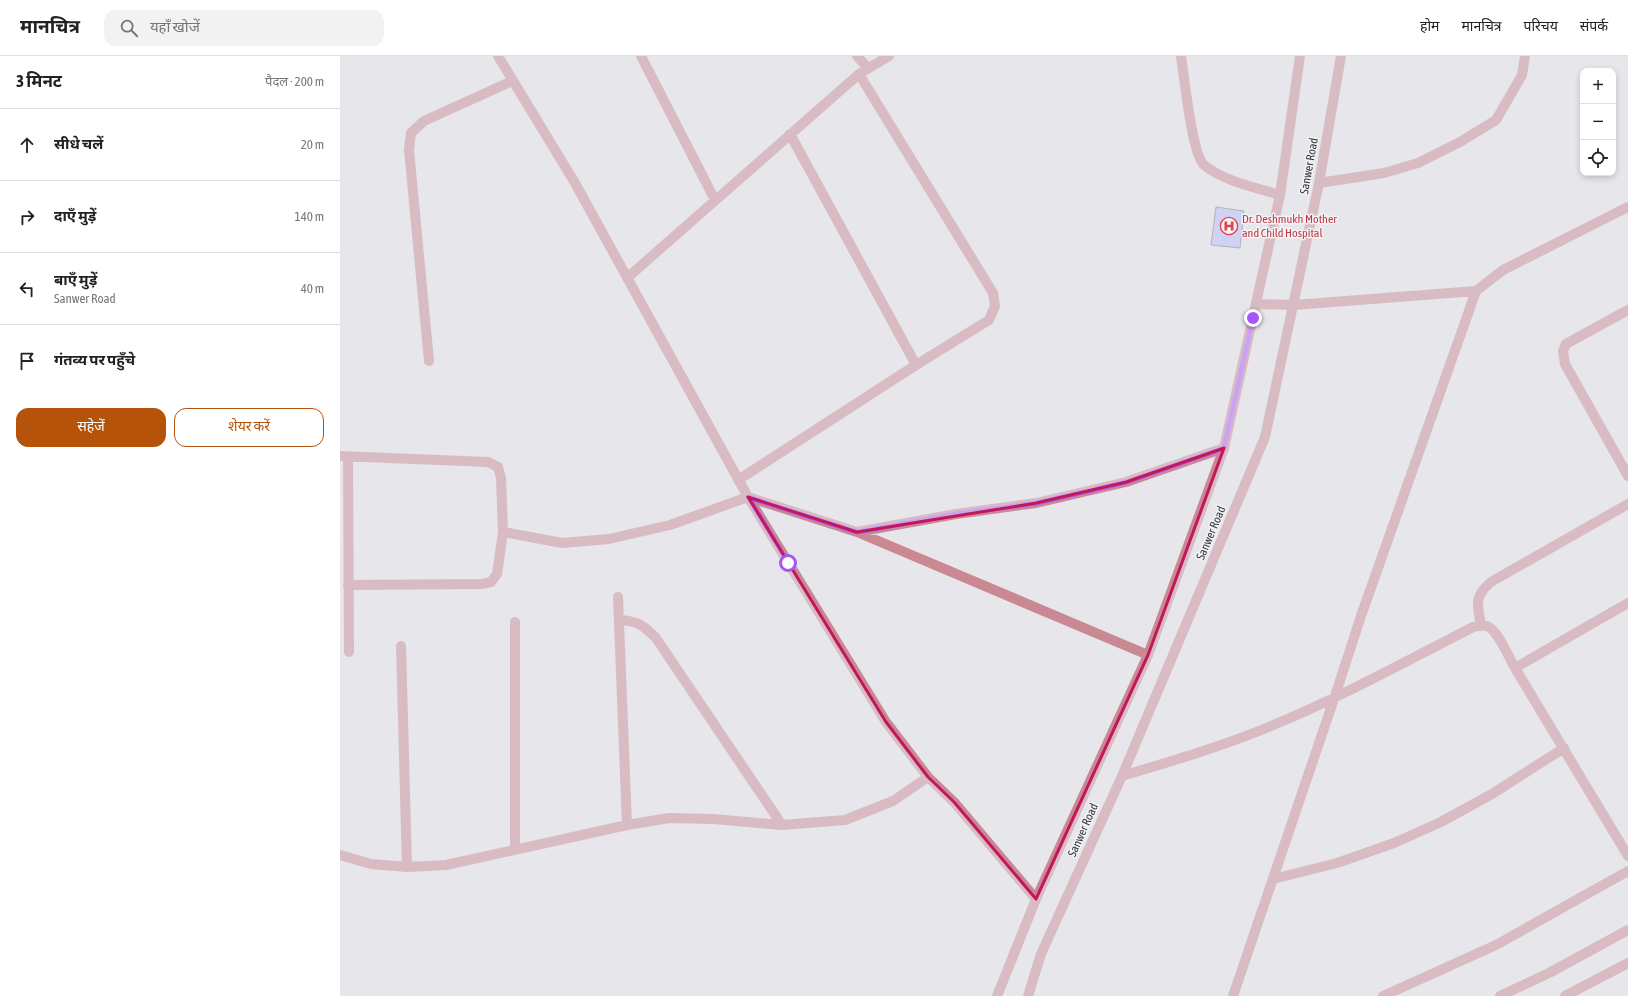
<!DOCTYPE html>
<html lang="hi">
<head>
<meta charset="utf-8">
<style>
	body { margin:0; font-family:"Asap Condensed","Noto Sans Devanagari",sans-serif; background:#f2f2f2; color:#222 }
	.controls { position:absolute; right:12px; top:12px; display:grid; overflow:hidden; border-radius:8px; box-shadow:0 2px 6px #0003 }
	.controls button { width:36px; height:36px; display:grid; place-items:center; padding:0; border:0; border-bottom:1px solid #e0e0e0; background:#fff; color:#222; font:20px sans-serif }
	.stop { position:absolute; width:12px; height:12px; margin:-9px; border:3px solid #a855f7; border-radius:50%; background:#fff }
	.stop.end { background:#a855f7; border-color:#fff; box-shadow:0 1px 4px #0008 }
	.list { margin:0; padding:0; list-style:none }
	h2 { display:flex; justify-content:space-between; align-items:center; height:52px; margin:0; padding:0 16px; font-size:17px }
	h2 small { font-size:13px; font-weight:400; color:#767676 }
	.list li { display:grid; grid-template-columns:26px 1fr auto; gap:12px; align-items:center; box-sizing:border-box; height:72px; padding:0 16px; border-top:1px solid #e0e0e0 }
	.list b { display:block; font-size:15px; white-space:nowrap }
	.list p { margin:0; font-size:13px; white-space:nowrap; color:#767676 }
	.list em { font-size:13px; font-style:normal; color:#767676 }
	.actions { display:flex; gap:8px; padding:12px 16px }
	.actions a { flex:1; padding:9px 0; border:1px solid #b45309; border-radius:12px; text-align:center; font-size:14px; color:#b45309 }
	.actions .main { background:#b45309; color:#fff }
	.icon { flex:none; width:22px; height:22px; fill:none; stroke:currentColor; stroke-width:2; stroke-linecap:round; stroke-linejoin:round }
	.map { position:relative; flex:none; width:1288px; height:940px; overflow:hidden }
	header { display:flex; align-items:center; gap:24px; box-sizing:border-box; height:56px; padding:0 20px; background:#fff; border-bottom:1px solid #e0e0e0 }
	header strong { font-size:19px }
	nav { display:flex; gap:22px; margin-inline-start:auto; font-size:14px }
	.search { width:280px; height:36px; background:#f2f2f2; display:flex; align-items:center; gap:10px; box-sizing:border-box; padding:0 14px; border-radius:12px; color:#767676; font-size:15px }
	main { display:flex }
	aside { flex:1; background:#fff }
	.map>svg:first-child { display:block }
	.building { fill:#b6bafe; stroke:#77777b }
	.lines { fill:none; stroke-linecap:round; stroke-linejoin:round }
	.minor { stroke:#ca8992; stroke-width:10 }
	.tertiary { stroke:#ca8992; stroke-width:10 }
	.route { stroke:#a855f7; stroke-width:5 }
	.marked { fill:none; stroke:#c2185b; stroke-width:3; stroke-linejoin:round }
	.labels { text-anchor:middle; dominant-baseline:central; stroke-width:3; stroke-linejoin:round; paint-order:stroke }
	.street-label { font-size:12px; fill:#373739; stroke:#f3f4f8 }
	.health-label { font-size:12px; fill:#be3a42; stroke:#f3f4f8; text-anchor:start }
</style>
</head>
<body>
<header>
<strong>मानचित्र</strong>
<div class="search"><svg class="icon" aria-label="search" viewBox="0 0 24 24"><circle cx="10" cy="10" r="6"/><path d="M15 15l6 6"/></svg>यहाँ खोजें</div>
<nav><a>होम</a><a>मानचित्र</a><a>परिचय</a><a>संपर्क</a></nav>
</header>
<main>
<aside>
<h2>3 मिनट<small>पैदल · 200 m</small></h2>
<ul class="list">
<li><svg class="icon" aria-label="ahead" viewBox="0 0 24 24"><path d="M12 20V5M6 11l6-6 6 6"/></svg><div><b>सीधे चलें</b></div><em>20 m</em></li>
<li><svg class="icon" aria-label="right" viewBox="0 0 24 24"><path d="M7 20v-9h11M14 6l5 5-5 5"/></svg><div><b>दाएँ मुड़ें</b></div><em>140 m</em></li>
<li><svg class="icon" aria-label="left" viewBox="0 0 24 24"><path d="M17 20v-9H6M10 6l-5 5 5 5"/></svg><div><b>बाएँ मुड़ें</b><p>Sanwer Road</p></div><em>40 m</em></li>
<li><svg class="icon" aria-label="arrive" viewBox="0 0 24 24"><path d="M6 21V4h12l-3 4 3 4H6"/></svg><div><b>गंतव्य पर पहुँचे</b></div></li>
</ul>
<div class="actions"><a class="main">सहेजें</a><a>शेयर करें</a></div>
</aside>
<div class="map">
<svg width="1288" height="940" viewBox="0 0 1288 940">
	<rect width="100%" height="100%" fill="#e6e6eb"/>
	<path class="building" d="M876,151L904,155L900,192L871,189Z"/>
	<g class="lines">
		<path class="minor" d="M301,0L375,144
			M517,0L528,12
			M841,0C844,19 852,99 864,109C885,126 915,131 940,139
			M450,78L576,309
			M979,127L1044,117L1078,107L1120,86L1156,64L1182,19L1185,0
			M287,222L519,18L549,0
			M916,248L954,249L1136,235
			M1288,254L1226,288L1223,295L1225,308L1288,420
			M89,305L69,94L71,77L84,65L172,25
			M0,400L148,406L158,411L161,422L163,476L222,487L269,483L330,469L408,441L517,476L616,458L696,447L786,426L884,392
			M8,401L9,596
			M398,424L576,309L649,264L655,250L653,237L519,18
			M517,476L808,599
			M8,529L142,528L151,526L157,518L163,476
			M278,541L287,769
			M279,564C298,565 303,569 316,582L442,769
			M175,566V794
			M1141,569C1137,549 1134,540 1151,526L1288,448
			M61,590L67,811
			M1175,612L1288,547
			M782,720C832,705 883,690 931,670C1001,641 1067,605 1133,571C1138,570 1144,568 1149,571C1159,577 1169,602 1175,612L1288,800
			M0,799L31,808L67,811L106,809L287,769L329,762L373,763L442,769L505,764L553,745L588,721
			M933,823L997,807L1054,787L1101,766L1152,738L1224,692
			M893,940L994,643L1021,560L1136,235L1163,214L1288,151
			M1043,940L1156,889L1288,815"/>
		<path class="tertiary" d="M158,0L235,127L408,441L546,666L588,721L614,746L696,843
			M657,940L696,843L808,599L884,392L940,139L960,0
			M688,940L701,898L782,720L925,381L979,127L1001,0
			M1160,940L1209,917L1288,874
			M1225,940L1288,907"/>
	</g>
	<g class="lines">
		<path class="route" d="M448,507L408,441L517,476L616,458L696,447L786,426L884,392L913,262"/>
	</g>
	<path d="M0 0H1288V940H0ZM884,392L808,599L696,843L614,746L588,721L546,666L408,441L517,476L696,447L786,426Z" fill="#e6e6eb" fill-opacity=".55" fill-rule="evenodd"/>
	<path class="marked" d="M884,392L808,599L696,843L614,746L588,721L546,666L408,441L517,476L696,447L786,426Z"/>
	<defs>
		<symbol id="hospital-ring" viewBox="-11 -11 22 22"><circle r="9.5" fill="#f3f4f8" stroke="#e0444e" stroke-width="1.5"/><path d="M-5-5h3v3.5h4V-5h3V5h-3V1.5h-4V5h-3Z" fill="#e0444e"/></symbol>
	</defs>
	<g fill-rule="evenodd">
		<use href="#hospital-ring" x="879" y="160" width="20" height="20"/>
	</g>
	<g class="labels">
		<g class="street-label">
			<text transform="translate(969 110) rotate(-80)">Sanwer Road</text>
			<text transform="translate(871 477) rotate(-67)">Sanwer Road</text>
			<text transform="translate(743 774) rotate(-66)">Sanwer Road</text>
		</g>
		<g class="health-label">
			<text x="902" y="163">Dr. Deshmukh Mother<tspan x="902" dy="14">and Child Hospital</tspan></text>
		</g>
	</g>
</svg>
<div class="controls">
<button>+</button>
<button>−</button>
<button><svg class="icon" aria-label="locate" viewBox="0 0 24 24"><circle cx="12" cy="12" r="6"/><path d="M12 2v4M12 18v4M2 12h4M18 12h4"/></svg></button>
</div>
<div class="stop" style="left:448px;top:507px"></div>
<div class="stop end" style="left:913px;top:262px"></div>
</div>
</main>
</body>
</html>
